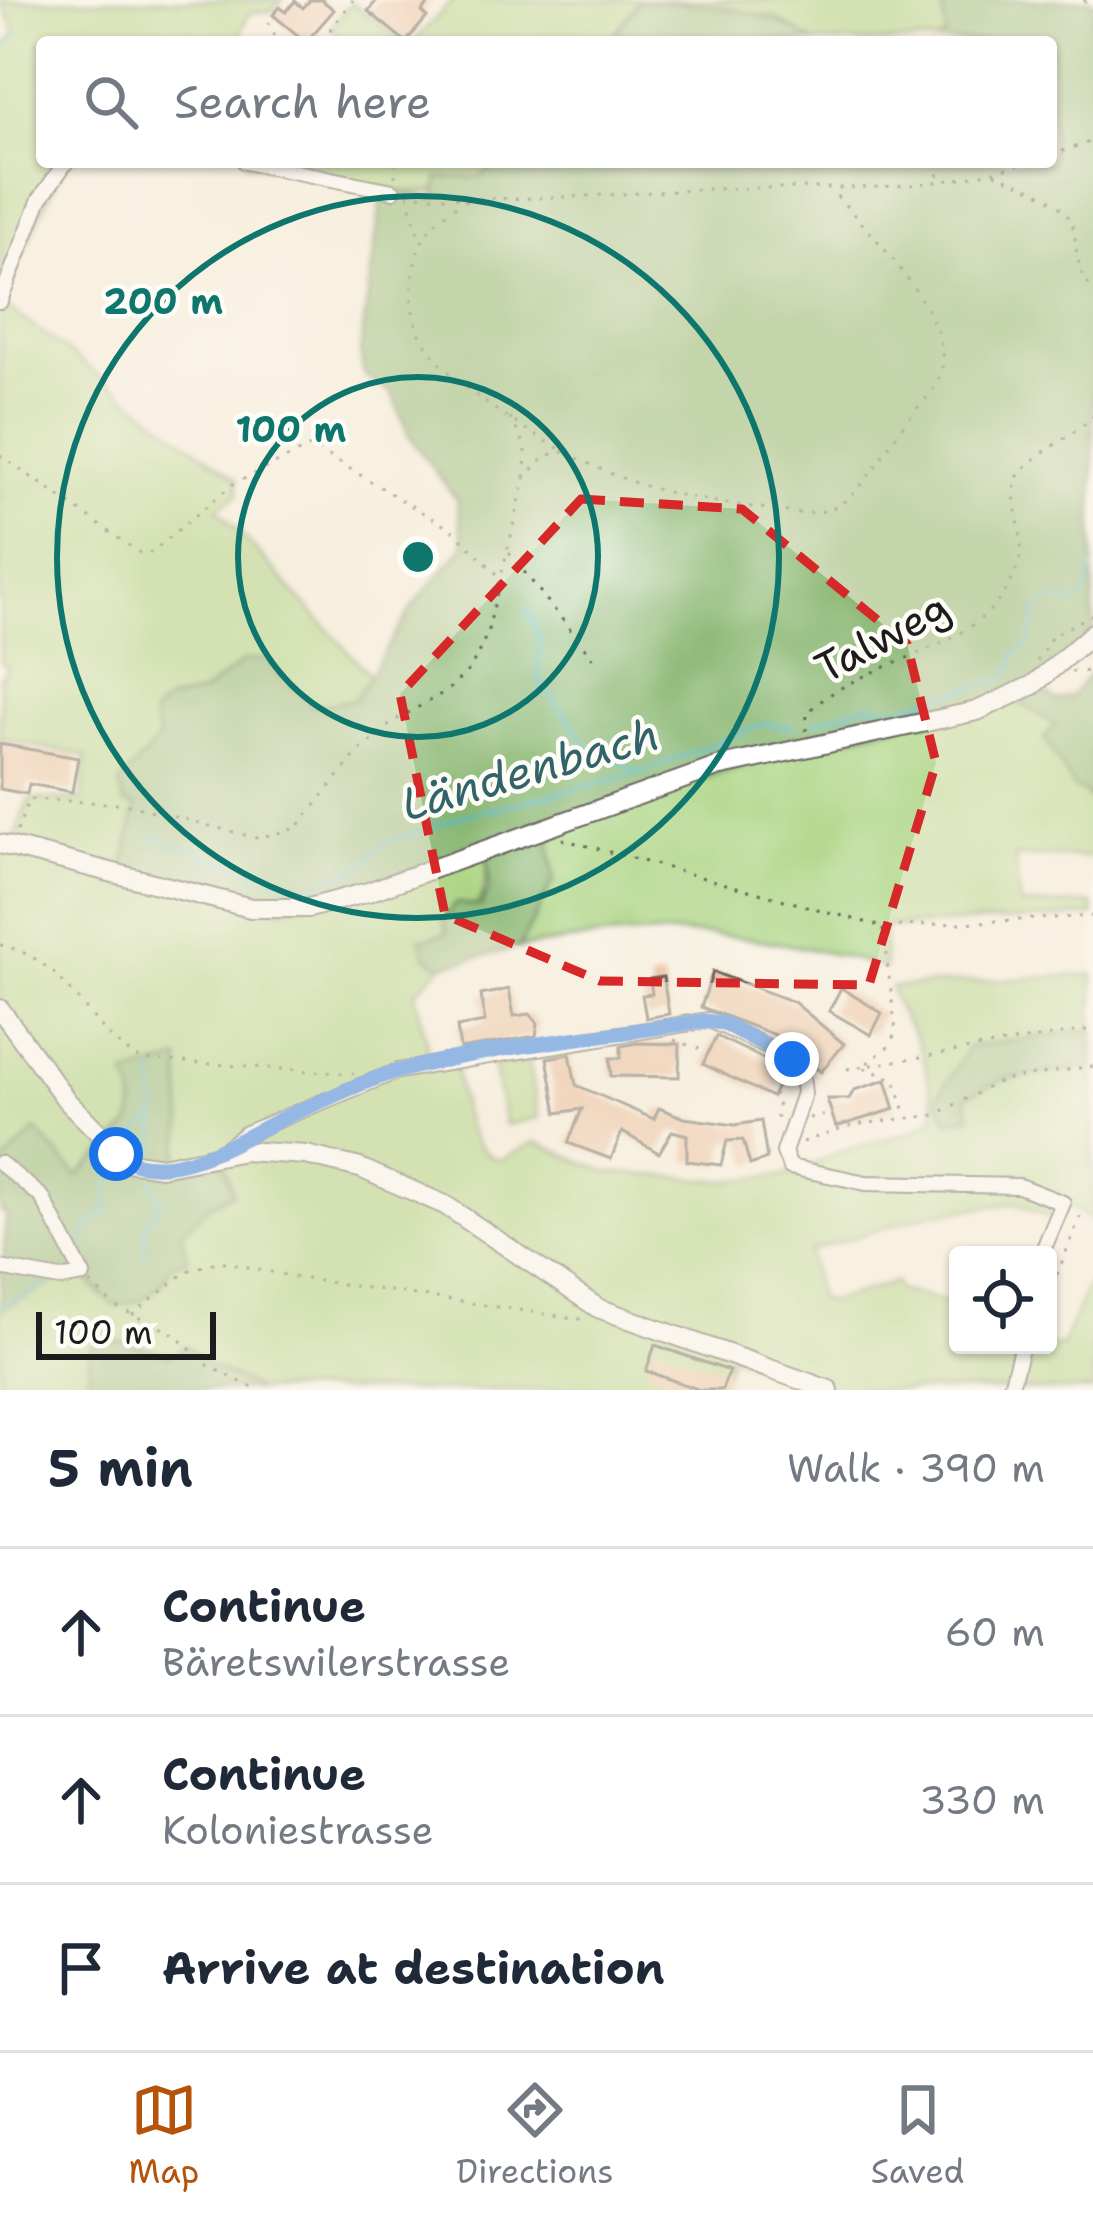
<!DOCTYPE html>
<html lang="en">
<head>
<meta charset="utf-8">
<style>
	body { margin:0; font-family:"Shantell Sans",sans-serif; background:#f2f2f3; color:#1f2937 }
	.controls { position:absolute; right:36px; bottom:36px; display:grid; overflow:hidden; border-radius:12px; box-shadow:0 3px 9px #0004 }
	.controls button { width:108px; height:108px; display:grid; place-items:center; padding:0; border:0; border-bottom:3px solid #e0e1e3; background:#fff; color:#1f2937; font:60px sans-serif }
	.scale { position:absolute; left:36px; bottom:30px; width:180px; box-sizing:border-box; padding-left:12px; border:6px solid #1c1c1c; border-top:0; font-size:33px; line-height:42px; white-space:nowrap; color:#1c1c1c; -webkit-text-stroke:9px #fdfcf7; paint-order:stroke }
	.stop { position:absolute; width:36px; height:36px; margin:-27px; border:9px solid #1a73e8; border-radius:50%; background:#fff }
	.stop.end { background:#1a73e8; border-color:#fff; box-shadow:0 3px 12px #0008 }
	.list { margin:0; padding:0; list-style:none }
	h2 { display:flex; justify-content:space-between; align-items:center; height:156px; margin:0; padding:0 48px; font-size:51px }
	h2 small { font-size:39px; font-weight:400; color:#747a83 }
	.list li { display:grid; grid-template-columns:78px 1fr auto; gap:36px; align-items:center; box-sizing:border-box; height:168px; padding:0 48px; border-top:3px solid #e0e1e3 }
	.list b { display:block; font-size:45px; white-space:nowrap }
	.list p { margin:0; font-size:39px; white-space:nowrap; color:#747a83 }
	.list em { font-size:39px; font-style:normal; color:#747a83 }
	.icon { flex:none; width:66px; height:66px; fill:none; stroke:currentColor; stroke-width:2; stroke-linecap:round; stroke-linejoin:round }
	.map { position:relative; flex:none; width:1093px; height:1390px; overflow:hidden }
	.search { position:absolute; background:#fff; box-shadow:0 3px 9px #0004; left:36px; right:36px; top:36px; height:132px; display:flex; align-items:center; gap:30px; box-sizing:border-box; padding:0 42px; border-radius:12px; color:#747a83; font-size:45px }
	.sheet { height:660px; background:#fff }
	nav { display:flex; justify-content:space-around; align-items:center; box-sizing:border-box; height:168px; border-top:3px solid #e0e1e3; background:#fff; font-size:33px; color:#747a83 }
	nav a { display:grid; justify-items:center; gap:6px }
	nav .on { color:#b45309 }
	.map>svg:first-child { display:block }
	.green { fill:#a8d37f; stroke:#62784e; stroke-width:3 }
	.forest { fill:#86b56e; stroke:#516845; stroke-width:3 }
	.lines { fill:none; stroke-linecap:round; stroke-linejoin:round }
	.stream { stroke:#4cb9c6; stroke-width:3 }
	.building { fill:#e9b895 }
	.minor-casing { stroke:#696660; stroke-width:18 }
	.tertiary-casing { stroke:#696660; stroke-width:22 }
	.path { stroke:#696660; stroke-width:3; stroke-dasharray:3 9; stroke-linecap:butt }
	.minor { stroke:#fff; stroke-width:14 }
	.tertiary { stroke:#fff; stroke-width:18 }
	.route { stroke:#1a73e8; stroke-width:15 }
	.marked { fill:none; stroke:#d62828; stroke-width:9; stroke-dasharray:24 15; stroke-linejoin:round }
	.ring { fill:none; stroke:#0f766e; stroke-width:6 }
	.labels { text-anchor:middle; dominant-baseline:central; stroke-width:9; stroke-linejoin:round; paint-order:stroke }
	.street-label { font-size:42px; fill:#1c1c1c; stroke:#fdfcf7 }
	.water-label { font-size:45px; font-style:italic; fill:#326368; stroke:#fdfcf7 }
	.centre { fill:#0f766e; stroke:#fdfcf7; stroke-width:6 }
	.ring-label { font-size:36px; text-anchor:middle; font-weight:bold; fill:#0f766e; stroke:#fdfcf7; stroke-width:9; stroke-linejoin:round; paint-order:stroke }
</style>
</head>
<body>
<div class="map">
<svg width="1093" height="1390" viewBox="0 0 1093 1390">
	<rect width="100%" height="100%" fill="#fdfcf7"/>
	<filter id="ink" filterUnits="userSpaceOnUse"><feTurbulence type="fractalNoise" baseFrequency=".00833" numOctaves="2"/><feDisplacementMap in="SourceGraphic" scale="24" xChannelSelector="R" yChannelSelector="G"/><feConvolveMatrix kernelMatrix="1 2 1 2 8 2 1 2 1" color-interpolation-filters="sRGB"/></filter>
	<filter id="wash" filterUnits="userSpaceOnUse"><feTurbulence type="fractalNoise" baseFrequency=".004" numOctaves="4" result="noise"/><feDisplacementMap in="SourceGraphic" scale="48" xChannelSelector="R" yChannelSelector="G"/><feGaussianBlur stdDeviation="2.7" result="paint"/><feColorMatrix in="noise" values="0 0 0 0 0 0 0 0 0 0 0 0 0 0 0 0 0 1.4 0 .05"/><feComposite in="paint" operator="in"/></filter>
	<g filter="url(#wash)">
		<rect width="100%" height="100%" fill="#f7efde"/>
		<path class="green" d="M0,0H283L272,11L250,13L236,42H42V162H66L0,301L237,479L238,495L217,508L370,675L355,699L313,708L264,659L244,661L202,693L166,702L159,739L120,784L487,848C490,917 467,910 427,957L442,966L415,992L431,1063L454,1060C461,1094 461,1148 500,1160L535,1142L607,1172L729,1181L794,1174L836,1153L909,1132L935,1117C931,1090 926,1055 912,1031C901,1014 895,1007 891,987L1093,974V1029L969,1047L937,1098L966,1096L1002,1080L1093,1066V1222L1064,1203L1056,1221L1016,1203L930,1214L809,1251L818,1298L829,1302L895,1282L897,1290L958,1305V1345L1061,1347L1093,1273V1390H829L730,1356L720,1390H258C212,1360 161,1354 108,1338L88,1384L75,1383L66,1390H0V1310L78,1268L102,1297L161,1286L182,1232L209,1205L176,1171L183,1121L179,1060L139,1099L135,1120L77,1177L0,1168V845H12L29,799L82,800L86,756L0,739V678L7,668L0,661V53L16,32Z
			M453,0H941L947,35L938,42H814L775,17L638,7L609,42H413Z
			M351,2L403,42H347L331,28Z
			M245,162H501L480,177L439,178L437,192L393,191Z
			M1012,698L1056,725L1089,799L1093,796V857H1015L1020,905L1093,904V916L884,927L885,968C748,928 660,925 519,948L533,917L548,827L717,767Z
			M528,1059L539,1118L505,1125L493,1066Z"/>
		<path class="forest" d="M941,0H1093V633L1034,685L1057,701L1071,696L1093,670V796L1074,788L1044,738L1055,725L1012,698L808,746L548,827L554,880L519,948L442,966L427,957L420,939L447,933L443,919L456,903L481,906L489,886L487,849L282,910L122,874L136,807L125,804L119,784L159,739L152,715L166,702L203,693L244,661L264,659L313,707L355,699L415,603L464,546L456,499L409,436L392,393L364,375L360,352L383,188L435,199L439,178L480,177L501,162H1051V42H938L947,35Z
			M639,1C707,5 755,3 814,42H609Z
			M1093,1029V1066L1002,1080L966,1096L971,1116L948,1121L937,1097L969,1047Z
			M180,1060L183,1121L177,1169L221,1152L233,1193L209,1205L182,1232L187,1259L172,1264C159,1291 144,1303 114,1306L78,1269L0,1310L6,1213L0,1212V1168L36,1130L78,1176C112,1144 152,1125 126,1076Z
			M108,1338L171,1357L186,1346L210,1367L258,1390H66L75,1382L88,1384L90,1348Z"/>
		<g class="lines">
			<path class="stream" d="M0,55L17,33
				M527,609L541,641L538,679L590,748L639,772
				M814,722L868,705L896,708L1008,678L1015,654L1030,644L1037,610L1056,599L1071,604L1083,598L1093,567
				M155,837L248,872L305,887L362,866L385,843L459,817L640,773L764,724L794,727
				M129,1143L157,1113L153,1072
				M155,1152L157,1113
				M144,1256L146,1223L161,1205L151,1179
				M80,1257L88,1226L105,1213L112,1171
				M0,1308L47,1284"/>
		</g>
		<g id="blocks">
			<path class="building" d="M310,0H322L334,10L306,42L273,15L280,7L286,12L295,1L303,8Z
				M377,0H432L422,12L427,17L406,42L368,11Z
				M0,744L78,758L72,792L29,784L27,794L0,789Z
				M713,972L794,1002L844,1044L821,1072L775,1035L701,1007Z
				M663,977L669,1014L646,1018L642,995L652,994L650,979Z
				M841,988L882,1013L871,1035L829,1011Z
				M509,989L514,1016L530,1014L538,1023L536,1036L460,1049L457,1027L485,1022L481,995Z
				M716,1036L785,1069L772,1097L703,1064Z
				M637,1043L680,1044L679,1077L611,1076L610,1058H621V1046Z
				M570,1054L576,1085L654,1119L659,1108L684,1118L735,1125L761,1121L767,1159L750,1165L743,1140L727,1141L721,1165L687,1161V1135L672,1131L659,1153L622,1132L611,1159L568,1143L582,1109L557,1113L547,1058Z
				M886,1080L895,1109L836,1127L827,1099H849L854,1090Z
				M655,1345L729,1371L722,1390H700L646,1371Z"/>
		</g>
	</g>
	<g filter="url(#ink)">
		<use href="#blocks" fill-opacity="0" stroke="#696660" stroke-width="3"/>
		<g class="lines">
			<defs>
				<path id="minor" d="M245,162L393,191
					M0,301L40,199L66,162
					M221,1152L246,1133L398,1071L709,1020L787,1055L801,1069L804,1093L784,1152L790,1167L866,1183L1019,1186L1063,1203L1041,1255
					M0,1163L42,1197L83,1275L60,1279L0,1268
					M1010,1390L1022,1345"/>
				<path id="tertiary" d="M0,844L251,908H309L368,892L717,767L977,711L1033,685L1093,633
					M0,1009L67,1101L128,1162L161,1167L244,1151L306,1155L360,1168L445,1205L598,1308L829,1390"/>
			</defs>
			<use href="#minor" class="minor-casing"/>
			<use href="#tertiary" class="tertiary-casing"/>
			<path class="path" d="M1084,0L1093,11
				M268,22L278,42
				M327,42L331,28L353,0
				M1051,155L1093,141
				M394,162L395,178
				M934,162L941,183
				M995,173C1024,187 1072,199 1075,237C1077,259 1079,273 1093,291
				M407,194C502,204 596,195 691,190C815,183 904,200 1028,162
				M408,195L419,238
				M467,200C432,219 418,237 413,276C410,298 412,319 422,338C452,394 571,460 630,481C670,495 712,502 754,507C780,510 810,519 835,507C868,490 886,444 910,417C921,403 936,390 941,373C956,319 866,227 832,191
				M510,418L526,447L525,476
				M0,455L141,554L152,552L233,484L312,446L455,532L501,578
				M509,553L593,658
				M1037,661L1052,636L1093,614
				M1071,672L1093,671
				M806,731L807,713C867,653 993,656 1019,561C1027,534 1009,507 1016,479C1034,451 1070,440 1093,416
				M17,831L29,799L125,804L257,838L297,828L358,752L394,721L448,690L471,668L487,634L525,478L545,456L568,451
				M562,839L883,927L1093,916
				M883,929L896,1032L888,1047L862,1067L895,1080L905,1112
				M0,945C69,959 84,1028 140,1059L354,1074
				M674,1040L706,1051
				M847,1069L1093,1029
				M773,1094L778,1098L777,1119H783
				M809,1118L826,1115
				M803,1142L853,1125L935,1115L1002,1080L1093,1066
				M90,1283L114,1306L172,1333L210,1367L258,1390
				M1048,1297L1082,1212
				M132,1315L187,1271L220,1261L299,1278L587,1320"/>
			<use href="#minor" class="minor"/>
			<use href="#tertiary" class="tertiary"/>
		</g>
	</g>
	<g class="lines" filter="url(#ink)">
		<path class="route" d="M116,1154C169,1192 250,1131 301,1110C332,1097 363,1081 395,1072C494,1045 601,1037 702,1021L723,1023L792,1059"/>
	</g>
	<path d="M0 0H1093V1390H0ZM581,499L742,509L907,644L936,763L869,985L600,981L445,915L400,694Z" fill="#f7efde" fill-opacity=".55" fill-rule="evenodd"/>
	<path class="marked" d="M581,499L742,509L907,644L936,763L869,985L600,981L445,915L400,694Z"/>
	<g class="ring">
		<circle cx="418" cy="557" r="180"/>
		<circle cx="418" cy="557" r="361"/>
	</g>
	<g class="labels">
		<g class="street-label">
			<text transform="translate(882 637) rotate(-28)">Talweg</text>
		</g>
		<g class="water-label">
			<text transform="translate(530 769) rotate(-16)">Ländenbach</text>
		</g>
	</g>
	<circle cx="418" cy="557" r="18" class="centre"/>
	<g class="ring-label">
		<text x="163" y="314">200 m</text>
		<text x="291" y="442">100 m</text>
	</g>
</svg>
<div class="controls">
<button><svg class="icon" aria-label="locate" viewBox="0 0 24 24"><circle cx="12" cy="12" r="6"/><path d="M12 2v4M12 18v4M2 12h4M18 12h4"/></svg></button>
</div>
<div class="scale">100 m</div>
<div class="stop" style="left:116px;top:1154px"></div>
<div class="stop end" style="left:792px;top:1059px"></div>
<div class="search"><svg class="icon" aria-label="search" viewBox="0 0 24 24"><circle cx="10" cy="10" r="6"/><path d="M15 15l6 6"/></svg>Search here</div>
</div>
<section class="sheet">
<h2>5 min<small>Walk · 390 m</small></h2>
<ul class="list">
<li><svg class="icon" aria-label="ahead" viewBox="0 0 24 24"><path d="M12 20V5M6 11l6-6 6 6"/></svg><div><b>Continue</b><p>Bäretswilerstrasse</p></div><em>60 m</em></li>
<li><svg class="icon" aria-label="ahead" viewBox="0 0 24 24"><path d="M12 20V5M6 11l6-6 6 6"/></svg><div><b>Continue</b><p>Koloniestrasse</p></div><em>330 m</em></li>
<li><svg class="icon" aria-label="arrive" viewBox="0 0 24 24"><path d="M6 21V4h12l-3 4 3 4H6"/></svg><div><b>Arrive at destination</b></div></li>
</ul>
</section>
<nav>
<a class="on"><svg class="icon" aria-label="map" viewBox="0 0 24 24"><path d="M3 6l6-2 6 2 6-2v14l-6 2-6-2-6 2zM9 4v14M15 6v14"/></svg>Map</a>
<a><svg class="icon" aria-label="directions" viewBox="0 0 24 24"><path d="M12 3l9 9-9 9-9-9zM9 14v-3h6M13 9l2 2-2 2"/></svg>Directions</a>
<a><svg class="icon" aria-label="saved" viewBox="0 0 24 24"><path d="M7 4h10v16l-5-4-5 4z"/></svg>Saved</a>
</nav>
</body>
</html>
